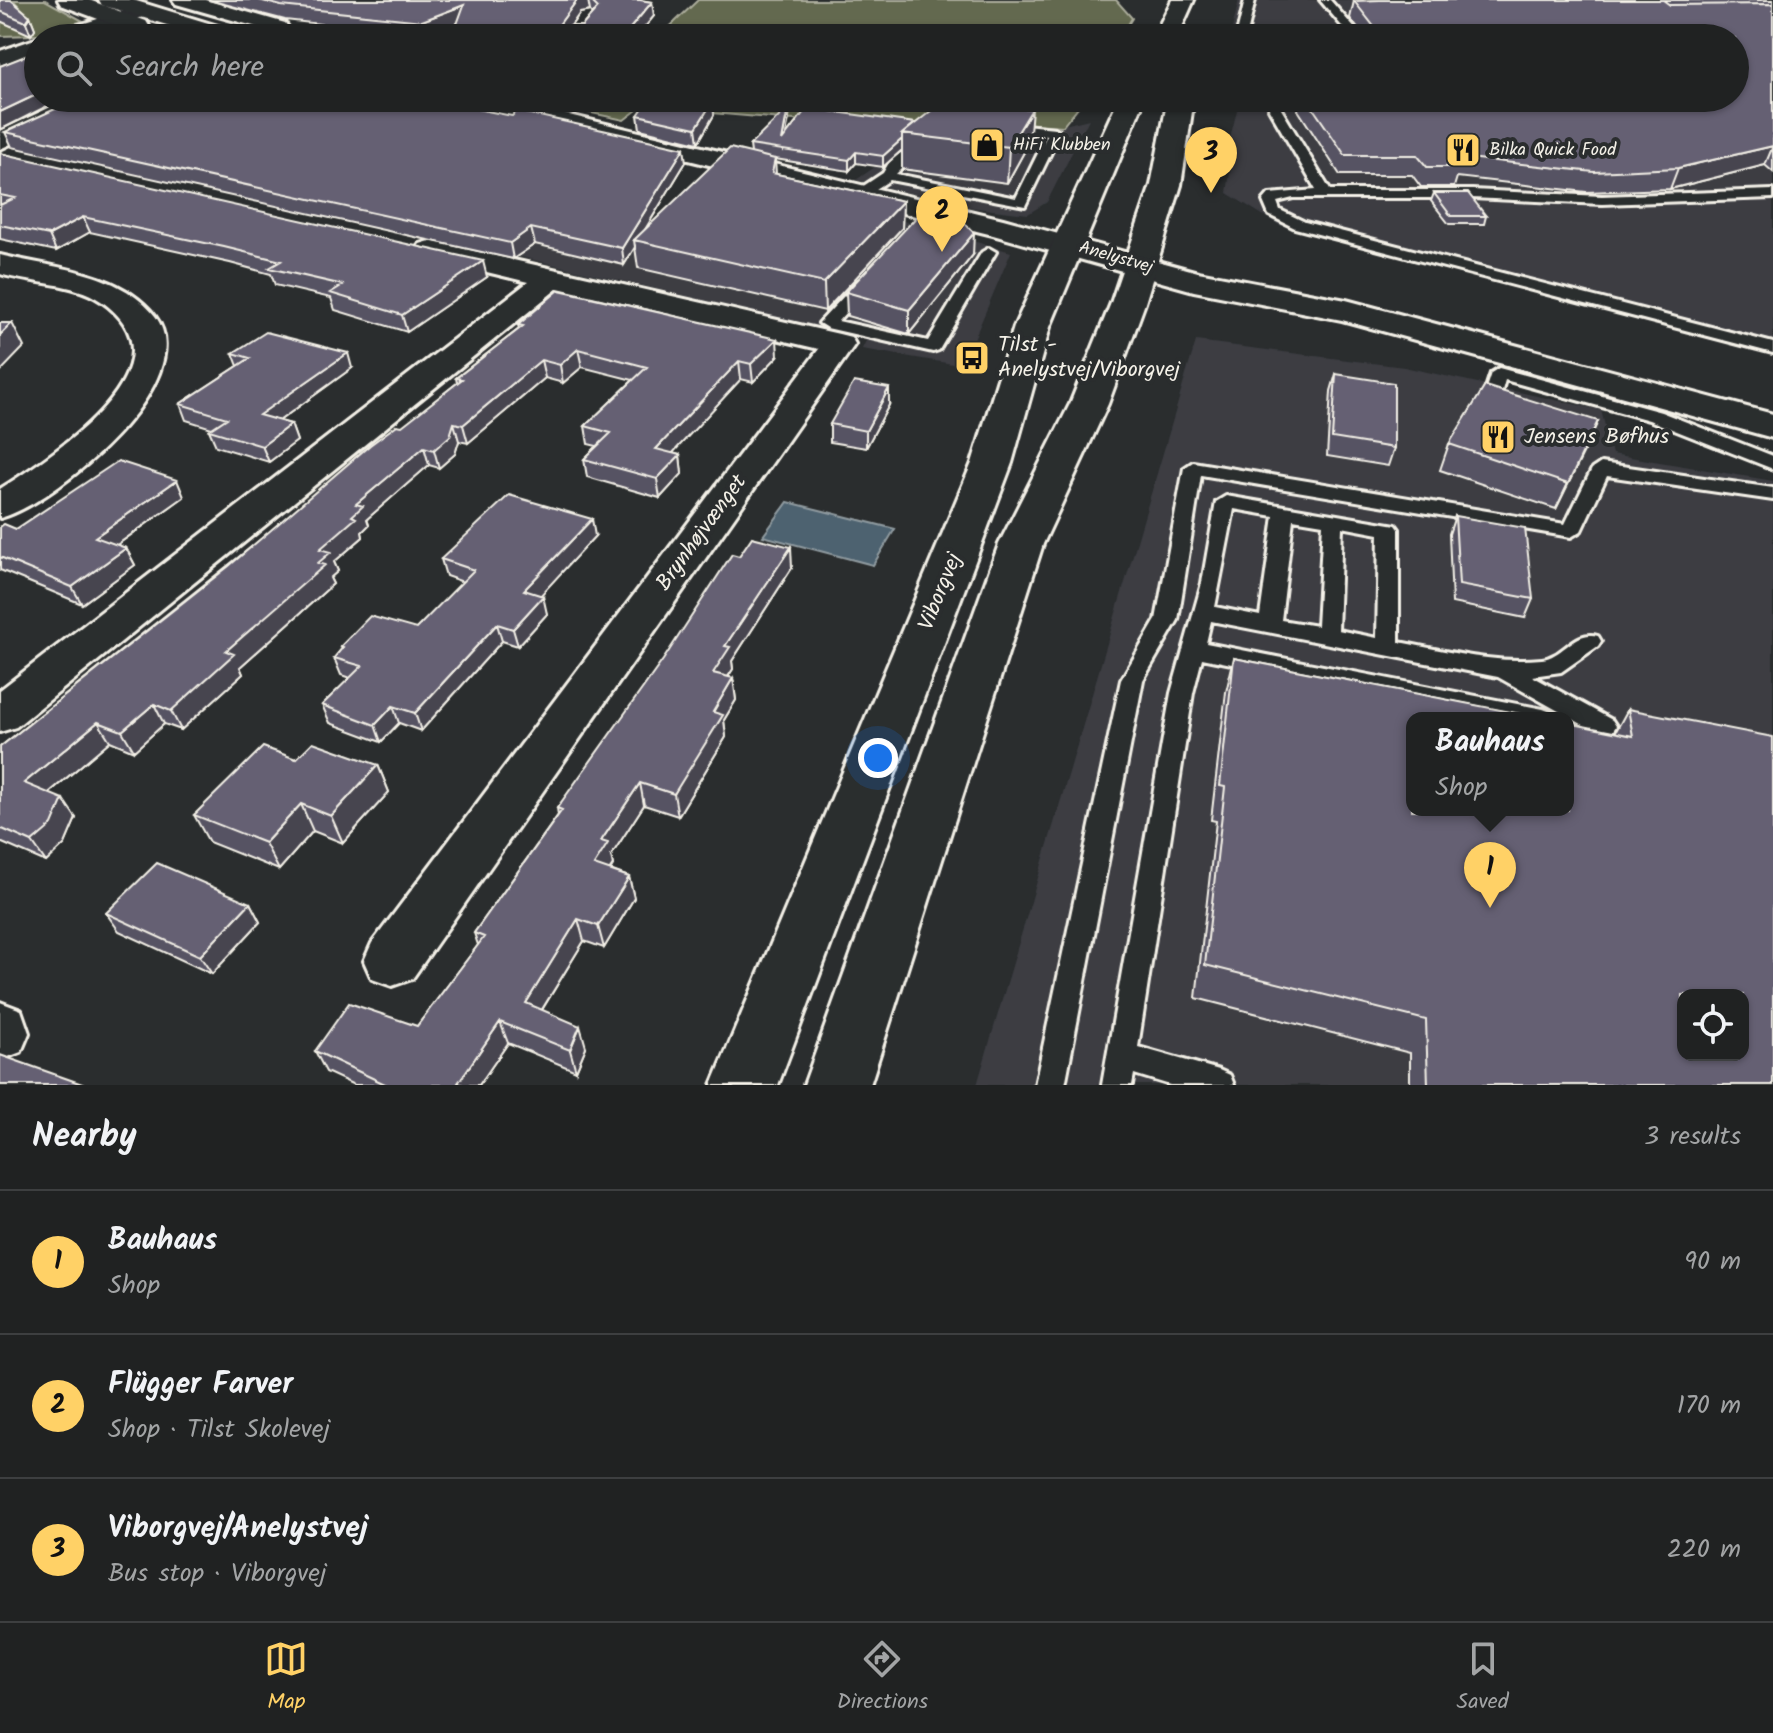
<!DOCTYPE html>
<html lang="en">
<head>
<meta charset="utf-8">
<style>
	body { margin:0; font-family:Kalam,sans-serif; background:#282a2a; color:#f1f3f6 }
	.controls { position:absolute; right:24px; bottom:24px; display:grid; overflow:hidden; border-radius:16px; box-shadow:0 2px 6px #0004 }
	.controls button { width:72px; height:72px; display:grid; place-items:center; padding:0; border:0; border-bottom:2px solid #3d3f40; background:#202222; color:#f1f3f6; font:40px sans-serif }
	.you { position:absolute; left:878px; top:758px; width:28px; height:28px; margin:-20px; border:6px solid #fff; border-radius:50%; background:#1a73e8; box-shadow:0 0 0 12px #1a73e833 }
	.badge { display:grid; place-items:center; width:52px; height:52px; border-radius:50%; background:#ffd166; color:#111; font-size:26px; font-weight:700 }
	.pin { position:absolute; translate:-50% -66px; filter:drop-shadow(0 2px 4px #0008) }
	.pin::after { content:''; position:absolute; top:42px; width:28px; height:24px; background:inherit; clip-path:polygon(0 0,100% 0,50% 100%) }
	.popup { position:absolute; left:1406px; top:712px; width:168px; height:104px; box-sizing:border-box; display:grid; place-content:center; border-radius:16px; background:#202222; filter:drop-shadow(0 2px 6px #0005); font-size:26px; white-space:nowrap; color:#a2a4a5 }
	.popup b { font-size:30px; color:#f1f3f6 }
	.popup::after { content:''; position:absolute; left:50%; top:100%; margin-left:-16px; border:16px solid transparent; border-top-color:#202222 }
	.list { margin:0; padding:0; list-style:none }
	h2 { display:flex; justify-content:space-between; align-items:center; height:104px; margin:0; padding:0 32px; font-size:34px }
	h2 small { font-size:26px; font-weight:400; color:#a2a4a5 }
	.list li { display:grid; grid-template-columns:52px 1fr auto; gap:24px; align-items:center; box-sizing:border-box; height:144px; padding:0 32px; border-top:2px solid #3d3f40 }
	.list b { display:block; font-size:30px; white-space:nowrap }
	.list p { margin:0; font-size:26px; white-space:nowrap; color:#a2a4a5 }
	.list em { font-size:26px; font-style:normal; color:#a2a4a5 }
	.icon { flex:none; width:44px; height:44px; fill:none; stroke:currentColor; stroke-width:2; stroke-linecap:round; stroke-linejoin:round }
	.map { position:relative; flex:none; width:1773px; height:1085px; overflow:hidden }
	.search { position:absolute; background:#202222; box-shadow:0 2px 6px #0004; left:24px; right:24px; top:24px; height:88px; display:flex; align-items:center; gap:20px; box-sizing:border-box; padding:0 28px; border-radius:44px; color:#a2a4a5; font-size:30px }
	.sheet { height:536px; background:#202222 }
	nav { display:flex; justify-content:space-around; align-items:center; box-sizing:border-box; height:112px; border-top:2px solid #3d3f40; background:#202222; font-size:22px; color:#a2a4a5 }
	nav a { display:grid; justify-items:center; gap:4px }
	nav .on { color:#ffd166 }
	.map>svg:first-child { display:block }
	.built { fill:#3c3d43; fill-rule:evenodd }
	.green { fill:#63694f; stroke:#acad9c; stroke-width:2 }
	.water { fill:#4d6270; stroke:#909ba0; stroke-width:2 }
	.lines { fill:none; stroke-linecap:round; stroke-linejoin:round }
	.service-casing { stroke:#f4f1e8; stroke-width:6 }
	.minor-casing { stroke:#f4f1e8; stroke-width:6 }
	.tertiary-casing { stroke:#f4f1e8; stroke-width:6 }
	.primary-casing { stroke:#f4f1e8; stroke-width:6 }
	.service { fill:#2a2d2e; fill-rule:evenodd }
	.minor { fill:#2a2d2e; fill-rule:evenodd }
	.tertiary { fill:#2a2d2e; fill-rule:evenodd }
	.primary { fill:#2a2d2e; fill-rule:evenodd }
	.wall { fill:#575363; stroke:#f4f1e8; stroke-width:2; fill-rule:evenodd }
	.shaded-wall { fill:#474450; stroke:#f4f1e8; stroke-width:2 }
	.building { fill:#656173; stroke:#f4f1e8; stroke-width:2; fill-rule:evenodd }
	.labels { text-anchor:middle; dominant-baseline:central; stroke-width:8; stroke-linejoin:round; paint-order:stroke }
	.far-poi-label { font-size:18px; fill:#f4f1e8; stroke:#2a2d2e; text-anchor:start }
	.far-street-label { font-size:18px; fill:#f4f1e8; stroke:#2a2d2e }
	.poi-label { font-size:22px; fill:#f4f1e8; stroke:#2a2d2e; text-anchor:start }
	.street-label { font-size:22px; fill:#f4f1e8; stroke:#2a2d2e }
</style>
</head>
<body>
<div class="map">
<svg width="1773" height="1085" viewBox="0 0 1773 1085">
	<rect width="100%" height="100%" fill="#2a2d2e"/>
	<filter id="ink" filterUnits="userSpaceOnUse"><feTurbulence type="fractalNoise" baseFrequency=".0125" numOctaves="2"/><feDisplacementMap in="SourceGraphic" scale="16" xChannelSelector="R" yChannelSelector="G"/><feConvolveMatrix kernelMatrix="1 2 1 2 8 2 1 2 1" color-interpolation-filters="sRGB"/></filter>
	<g filter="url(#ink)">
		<path class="built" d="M1239,0H1773V356L1279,225L1227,193L1231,166L1224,163L1240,98H1735V38H1230Z
			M945,119L1060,126L1089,119L1047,202L1028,214L967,207L856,180Z
			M820,197L1011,252L971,346L963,347L965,366L862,349L867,339L454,241L668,236Z
			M1196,341L1404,367L1601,410L1612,454L1773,481V1085H977ZM1412,718H1568V810H1412ZM1683,995H1743V1055H1683Z"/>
		<path class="green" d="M13,0H45L83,21L35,35L0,36L1,22L29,16Z
			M698,0H1116L1132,18L1120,38H658Z
			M595,98H1085L1063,126L956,119L923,131L641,107L624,120L582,111Z"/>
		<path class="water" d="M788,502L895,529L873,565L763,536Z"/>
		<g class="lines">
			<defs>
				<path id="service" d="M1245,0H1255L1246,38H1236Z
					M1320,0H1330L1363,38H1352Z
					M1271,98H1283L1281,109L1330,190H1472L1602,196L1773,190V198L1602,204L1472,198H1293L1277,202L1280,210L1305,222L1773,343V353L1295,228L1269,215L1263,201L1269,194L1316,190L1269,109Z
					M1004,123L1055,128L1061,132L1025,206L890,180L865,196L853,193L883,173L890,161L921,138L927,142L925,145L896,174L1016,198L1047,135L1000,130L998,127Z
					M989,248L996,252L939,350L933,352L827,328L819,323L858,281L863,279L871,284L838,321L928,341L982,252Z
					M1499,368L1661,412L1773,456V469L1649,420L1505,380L1501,394L1516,402L1513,406C1504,408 1489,405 1483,397L1491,373Z
					M1193,462L1565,524L1592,469L1601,463L1773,488V500L1607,476L1581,531L1571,537L1201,475L1178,620L1143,680L1065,1085H1035L1121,680L1156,620L1184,468Z
					M1226,496L1396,525L1399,529V642C1447,651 1493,664 1542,659C1563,657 1575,629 1598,636L1601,641L1598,646L1561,672L1532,676L1612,720L1616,726L1612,732L1604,735L1596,732L1498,677L1211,621L1206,643L1543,709L1551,712L1555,718H1500L1202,658L1193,693L1138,1047L1219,1070L1230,1075L1234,1085H1170L1134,1074L1132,1085H1102L1171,693L1202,583L1216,502ZM1234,509L1274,516L1260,616L1215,607ZM1293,519L1323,524L1317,626L1281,620ZM1342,527L1379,534L1377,638L1338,630Z"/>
				<path id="minor" d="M173,0H205L285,23L288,27L278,33L176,4Z
					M139,6L149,12L146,16L79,38H46L50,34Z
					M38,38V51L0,65V51Z
					M70,98H101L97,103L0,149V131Z
					M520,98H545L529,116L521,118L509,111Z
					M430,241L839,334L851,337L855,344L412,979L392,986L372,979L364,961L372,943L819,349L558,288L16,727L0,732V690L528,282L420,256L415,250L420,244Z
					M0,255C52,268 119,270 155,316C204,380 55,504 0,518V489C53,455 194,365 101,301C74,282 32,284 0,274Z
					M0,1002L21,1010L29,1033L21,1052L0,1060Z"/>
				<path id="tertiary" d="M58,0H89L146,21L149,26L146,31H130L61,5Z
					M99,0H133L241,33L245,38H209L102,5Z
					M453,98H498L1003,219L1198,272L1346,300L1773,414V438L1342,320L1194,291L993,235L457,103Z"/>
				<path id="primary" d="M1172,0H1194L1177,38H1153Z
					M1119,98H1145L1050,327L1012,463L778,1085H712L972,463L1014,327Z
					M1168,98H1194L1181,185L1145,303L1108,404L1043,544L870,1085H804L999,544L1070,404L1111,303L1151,185Z"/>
			</defs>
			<use href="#service" class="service-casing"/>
			<use href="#minor" class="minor-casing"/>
			<use href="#tertiary" class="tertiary-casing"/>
			<use href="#primary" class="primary-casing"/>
			<use href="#service" class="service"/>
			<use href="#minor" class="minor"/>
			<use href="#tertiary" class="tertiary"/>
			<use href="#primary" class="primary"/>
		</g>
		<path class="wall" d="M0,0L30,16L35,29L31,35L0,21Z
			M209,0H640L652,2L654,16L636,38L457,23L426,36L285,20ZM590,11L592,14L582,26H571L580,13Z
			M1380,0H1773V172L1765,165L1670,189L1586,192L1457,177L1454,187H1421L1412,175H1340L1298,110L1300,101L1298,98H1735V38H1365L1350,18L1354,1Z
			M713,101L714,115L698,143L640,129L638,115Z
			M807,108L1029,143L1007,183L902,169V150L883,167L856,163L849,171L775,159L776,174L903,201L902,228L825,311L638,268L635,247L624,265L535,244L513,259L12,147L5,132L686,162L646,228L751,153L750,145L789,118L785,137Z
			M0,153L487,277L407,332L335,310L331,298L275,285L271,274L230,263L90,232L56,251L0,239Z
			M1434,193L1486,216L1484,224H1449L1431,201Z
			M973,255L909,334L847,316L846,292Z
			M518,325L778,356L753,382L741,379L672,453L680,455L682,474L660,498L587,477L584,459L597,446L588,444L585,426L633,380L582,367L563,383L545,378L468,443L459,441L455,454L439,468L429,465L367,519L369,525L362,532L363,537L334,562L338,571L330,578L333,584L240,667L243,674L181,730L164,724L134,751L110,741L49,793L76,818L65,844L46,862L0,842V747L457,383L456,378L519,329Z
			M233,353L352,368L279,421L291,424L297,441L269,462L216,446L209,430L212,428L186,420L180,404L238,366Z
			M1336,374L1394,448L1388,466L1327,456L1331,391Z
			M889,405L866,448L830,442V424Z
			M1598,421L1556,509L1440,470L1449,444Z
			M184,497L117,545L126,548L135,565L82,604L0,570V527L16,529Z
			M1455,516L1533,599L1525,618L1452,603L1449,534Z
			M595,536L540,595L547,614L518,646L502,641L421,731L399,723L381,742L330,723L322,705L350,678L341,675L334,658L342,649L341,646L416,629L463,582L446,576L441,559Z
			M792,568L732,661L733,669L728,677L733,678L736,700L724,720L726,737L678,816L644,805L611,856L613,865L610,870L629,877L634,898L604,948L584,941L542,1010L586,1047L576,1071L508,1043L479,1085H354L326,1072L315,1051L417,1026L478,945L474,933L558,815L557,808Z
			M1234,658L1615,733L1628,709L1773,1085H1410V1053L1196,998L1216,821L1211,820L1226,692Z
			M296,759L378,765L389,792L343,843L313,831L279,870L209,842L194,815Z
			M250,903L260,922L212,974L119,931L106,913Z"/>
		<path class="shaded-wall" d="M577,0H588L590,11L580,13L562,38L558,26Z
			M652,2L654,16L636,38H622Z
			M464,5L467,19L426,36L422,21Z
			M30,16L35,29L31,35L26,22Z
			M38,94V98H63L0,130V112Z
			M713,101L714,115L698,143L696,128Z
			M788,108L789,118L783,152L782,141Z
			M1032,109L1029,143L1007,183L1009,147Z
			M902,139V150L883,167V156Z
			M1773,146L1765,165L1670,189L1678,168Z
			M684,148L686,162L638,241L634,240L635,247L624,265L622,248Z
			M856,152V163L849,171V160Z
			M903,201L902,228L825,311L824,283Z
			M83,217L90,232L56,251L49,235Z
			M531,228L535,244L513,259L510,243Z
			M974,233L973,255L909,334V310Z
			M483,261L487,277L407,332L402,315Z
			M12,323L24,347L0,372V335Z
			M777,339L778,356L753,382L751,364Z
			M578,349L582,367L563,383L560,365Z
			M348,353L352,368L265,431L259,415Z
			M541,360L545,378L468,443L463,425Z
			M739,361L741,379L659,468L656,449Z
			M889,388V405L866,448V431Z
			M1598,421L1587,446L1556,509L1568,484Z
			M454,423L459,441L455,454L439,468L434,450Z
			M291,424L297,441L269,462L262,446Z
			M424,447L429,465L367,519L369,525L362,532L363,537L334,562L338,571L330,578L333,584L240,667L243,674L181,730L171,711L226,651L318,563L320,549L352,516L356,504Z
			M680,455L682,474L660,498L657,479Z
			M177,480L184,497L104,554L95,537Z
			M592,519L595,536L529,608L524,590Z
			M791,547L792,568L732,661L733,669L716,695L713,673L725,646Z
			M126,548L135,565L82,604L72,587Z
			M543,596L547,614L518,646L513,629Z
			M497,624L502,641L421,731L415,713Z
			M733,678L736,700L724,720L726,737L678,816L674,794L713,712Z
			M154,704L164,724L134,751L122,731Z
			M393,706L399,723L381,742L375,725Z
			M98,722L110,741L38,802L24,783Z
			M378,765L389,792L343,843L331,816Z
			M640,783L644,805L611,856L613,865L599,887L594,865L601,841Z
			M63,799L76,818L65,844L46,862L32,842Z
			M301,804L313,831L279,870L265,843Z
			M629,877L634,898L604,948L598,926Z
			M250,903L260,922L212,974L200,956Z
			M578,919L584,941L533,1024L526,1003Z
			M500,1022L508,1043L479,1085H459L458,1083Z
			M580,1026L586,1047L576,1071L570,1050Z"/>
		<path class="building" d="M0,0H11L30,16L26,22L0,11Z
			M259,0H577L558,26H582L598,8L590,0H640L652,2L622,38H452L464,5L422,21L281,6Z
			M1380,0H1663L1670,5L1773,4V146L1678,168L1594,172L1451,156L1460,167H1427L1417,155H1345L1306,98H1735V38H1383L1354,1Z
			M38,51V94L0,112V66Z
			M79,98H409L431,100L512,116L517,111L684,148L622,248L531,228L510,243L5,132Z
			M650,98L713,101L696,128L638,115Z
			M957,100L1032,109L1009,147L902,134L941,103L953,105Z
			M788,108L782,141L807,108L915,123L902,134V139L883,156L856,152L849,160L750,145Z
			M730,148L775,159L772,173L903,201L824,283L634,240Z
			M0,153L483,261L402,315L330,293L343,285L269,268L281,261L224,247L83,217L49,235L0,225V205L15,198L0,195Z
			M1434,193H1468L1486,216H1451Z
			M923,210L961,219L974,233L909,310L846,292Z
			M559,290L777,339L751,364L739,361L656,449L680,455L657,479L584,459L611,433L585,426L647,367L578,349L560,365L541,360L463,425L454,423L450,436L434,450L424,447L356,504L363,506L352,516L356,518L320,549L331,552L318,563L325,565L226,651L234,654L171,711L154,704L122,731L98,722L24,783L63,799L52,825L32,842L0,828V747L229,566L370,445L397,425L402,426L462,379L456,378L523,326L518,325Z
			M0,323H12L0,335Z
			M266,332L348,353L259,415L291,424L262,446L209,430L227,418L180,404L250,358L233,353Z
			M1336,374L1394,383V448L1332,438Z
			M854,382L889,388L866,431L830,424Z
			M1485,386L1598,421L1568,484L1449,444Z
			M118,461L177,480L95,537L126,548L72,587L0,557V527L4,524L16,529Z
			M509,495L592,519L524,590L543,596L513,629L497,624L415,713L393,706L375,725L322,705L362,666L334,658L343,647L341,646L370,616L416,629L474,570L441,559Z
			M1455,516L1525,528L1533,599L1459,585Z
			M752,537L791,547L725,646L730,647L713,673L733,678L713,712L723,715L674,794L640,783L601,841L608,843L594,865L629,877L598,926L578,919L526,1003L580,1026L570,1050L500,1022L458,1083L463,1085H387L315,1051L349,1003L417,1026L484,937L474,933L562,810L557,808L663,660L732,554L739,556Z
			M1234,658L1541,718H1412V810H1568V723L1633,736L1628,709L1773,737V1085H1428L1426,1020L1205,965L1225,787L1220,786ZM1683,995H1743V1055H1683Z
			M313,742L378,765L331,816L301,804L265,843L194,815L263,747L296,759Z
			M157,863L250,903L200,956L106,913Z
			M0,1055L85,1085H0Z"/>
	</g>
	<defs>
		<symbol id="shop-square" viewBox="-11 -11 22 22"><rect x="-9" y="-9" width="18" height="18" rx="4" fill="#ffd166" stroke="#2a2d2e"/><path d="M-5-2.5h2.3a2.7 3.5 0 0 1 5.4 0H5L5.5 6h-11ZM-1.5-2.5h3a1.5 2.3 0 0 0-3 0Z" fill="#111"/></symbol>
		<symbol id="restaurant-square" viewBox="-11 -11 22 22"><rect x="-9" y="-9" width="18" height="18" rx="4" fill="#ffd166" stroke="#2a2d2e"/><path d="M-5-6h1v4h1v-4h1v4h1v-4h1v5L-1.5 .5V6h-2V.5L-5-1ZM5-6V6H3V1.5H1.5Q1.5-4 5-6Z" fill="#111"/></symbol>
		<symbol id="bus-square" viewBox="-11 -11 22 22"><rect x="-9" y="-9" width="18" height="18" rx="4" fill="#ffd166" stroke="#2a2d2e"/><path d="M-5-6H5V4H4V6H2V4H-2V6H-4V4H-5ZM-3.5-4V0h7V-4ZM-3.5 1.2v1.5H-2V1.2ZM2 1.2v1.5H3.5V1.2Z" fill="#111"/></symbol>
	</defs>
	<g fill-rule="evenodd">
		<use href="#shop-square" x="967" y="125" width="40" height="40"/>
		<use href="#restaurant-square" x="1443" y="130" width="40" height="40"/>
		<use href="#bus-square" x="952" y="338" width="40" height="40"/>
		<use href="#restaurant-square" x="1478" y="417" width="40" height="40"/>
	</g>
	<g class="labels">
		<g class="far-poi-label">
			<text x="1013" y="145">HiFi Klubben</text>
			<text x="1489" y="150">Bilka Quick Food</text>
		</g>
		<g class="far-street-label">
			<text transform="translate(1116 258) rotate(16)">Anelystvej</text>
		</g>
		<g class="poi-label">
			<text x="998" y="345">Tilst -<tspan x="998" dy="25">Anelystvej/Viborgvej</tspan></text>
			<text x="1524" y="437">Jensens Bøfhus</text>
		</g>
		<g class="street-label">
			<text transform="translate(702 533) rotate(-54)">Brynhøjvænget</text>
			<text transform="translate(941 592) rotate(-68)">Viborgvej</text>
		</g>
	</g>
</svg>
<div class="controls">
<button><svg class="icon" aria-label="locate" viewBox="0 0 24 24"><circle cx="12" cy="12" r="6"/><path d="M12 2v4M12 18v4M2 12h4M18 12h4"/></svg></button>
</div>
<div class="you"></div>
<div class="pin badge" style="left:1490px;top:908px">1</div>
<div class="popup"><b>Bauhaus</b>Shop</div>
<div class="pin badge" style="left:942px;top:252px">2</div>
<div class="pin badge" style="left:1211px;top:193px">3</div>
<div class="search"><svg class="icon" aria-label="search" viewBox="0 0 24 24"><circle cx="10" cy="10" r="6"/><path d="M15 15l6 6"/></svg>Search here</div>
</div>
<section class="sheet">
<h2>Nearby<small>3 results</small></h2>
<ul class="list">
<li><span class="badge">1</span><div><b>Bauhaus</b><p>Shop</p></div><em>90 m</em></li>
<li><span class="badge">2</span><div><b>Flügger Farver</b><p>Shop · Tilst Skolevej</p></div><em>170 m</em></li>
<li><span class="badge">3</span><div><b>Viborgvej/Anelystvej</b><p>Bus stop · Viborgvej</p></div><em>220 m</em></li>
</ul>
</section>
<nav>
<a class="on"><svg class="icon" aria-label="map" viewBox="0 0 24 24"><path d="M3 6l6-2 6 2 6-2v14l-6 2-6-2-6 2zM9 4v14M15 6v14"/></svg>Map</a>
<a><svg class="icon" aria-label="directions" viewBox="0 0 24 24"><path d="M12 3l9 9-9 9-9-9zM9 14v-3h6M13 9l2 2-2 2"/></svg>Directions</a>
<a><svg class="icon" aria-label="saved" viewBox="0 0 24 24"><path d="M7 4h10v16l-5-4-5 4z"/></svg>Saved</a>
</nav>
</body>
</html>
